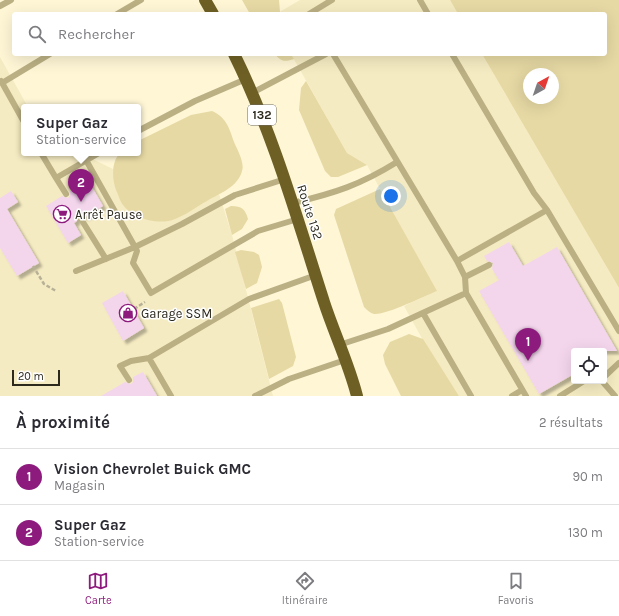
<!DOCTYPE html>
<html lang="fr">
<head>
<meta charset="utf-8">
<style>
	body { margin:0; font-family:Karla,sans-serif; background:#f7f7f7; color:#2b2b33 }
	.controls { position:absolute; right:12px; bottom:12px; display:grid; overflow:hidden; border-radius:4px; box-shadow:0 4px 16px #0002 }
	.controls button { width:36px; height:36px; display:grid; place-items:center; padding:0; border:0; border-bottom:1px solid #e1e1e2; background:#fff; color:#2b2b33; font:20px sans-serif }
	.compass { position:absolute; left:523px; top:68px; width:36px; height:36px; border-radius:50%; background:#fff; box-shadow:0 4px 16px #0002; rotate:40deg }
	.scale { position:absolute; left:12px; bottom:10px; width:48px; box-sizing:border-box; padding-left:4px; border:2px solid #2c291d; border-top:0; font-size:11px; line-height:14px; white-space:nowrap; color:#2c291d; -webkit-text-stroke:3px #fff; paint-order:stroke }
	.you { position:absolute; left:391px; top:196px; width:14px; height:14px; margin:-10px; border:3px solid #fff; border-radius:50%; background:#1a73e8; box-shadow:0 0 0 6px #1a73e833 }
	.badge { display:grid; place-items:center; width:26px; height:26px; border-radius:50%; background:#8d1b7d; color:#fff; font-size:13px; font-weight:700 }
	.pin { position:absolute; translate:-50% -33px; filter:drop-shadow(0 1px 2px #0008) }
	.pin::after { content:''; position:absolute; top:21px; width:14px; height:12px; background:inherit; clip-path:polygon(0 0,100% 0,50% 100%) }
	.popup { position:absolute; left:21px; top:104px; width:120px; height:52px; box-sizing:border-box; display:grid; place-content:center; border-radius:4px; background:#fff; filter:drop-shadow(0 1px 3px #0005); font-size:13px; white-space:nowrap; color:#7c7c81 }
	.popup b { font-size:15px; color:#2b2b33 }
	.popup::after { content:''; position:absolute; left:50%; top:100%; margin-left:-8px; border:8px solid transparent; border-top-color:#fff }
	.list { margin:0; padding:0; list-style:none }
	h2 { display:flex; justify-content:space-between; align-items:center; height:52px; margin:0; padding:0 16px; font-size:17px }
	h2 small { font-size:13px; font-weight:400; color:#7c7c81 }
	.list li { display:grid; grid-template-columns:26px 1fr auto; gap:12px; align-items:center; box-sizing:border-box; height:56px; padding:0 16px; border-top:1px solid #e1e1e2 }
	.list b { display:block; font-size:15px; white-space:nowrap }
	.list p { margin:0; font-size:13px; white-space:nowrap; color:#7c7c81 }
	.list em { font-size:13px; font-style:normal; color:#7c7c81 }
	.icon { flex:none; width:22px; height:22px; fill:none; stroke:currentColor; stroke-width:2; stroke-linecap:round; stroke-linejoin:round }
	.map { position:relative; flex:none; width:619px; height:396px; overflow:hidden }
	.search { position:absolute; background:#fff; box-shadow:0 4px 16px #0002; left:12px; right:12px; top:12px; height:44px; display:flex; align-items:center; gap:10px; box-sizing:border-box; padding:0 14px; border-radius:4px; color:#7c7c81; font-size:15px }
	.sheet { height:164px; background:#fff }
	nav { display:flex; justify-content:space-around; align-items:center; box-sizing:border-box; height:56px; border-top:1px solid #e1e1e2; background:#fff; font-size:11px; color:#7c7c81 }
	nav a { display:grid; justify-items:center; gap:2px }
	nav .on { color:#8d1b7d }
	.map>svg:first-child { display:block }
	.built { fill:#f5ebc2; fill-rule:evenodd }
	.green { fill:#e6d9a4; fill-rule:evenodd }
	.building { fill:#f3d6ec; filter:url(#shadow) }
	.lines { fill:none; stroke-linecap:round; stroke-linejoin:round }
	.path { stroke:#b7b197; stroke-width:2.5; stroke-dasharray:4 2; stroke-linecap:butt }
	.lane { stroke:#bbb084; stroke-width:6 }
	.highway { stroke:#6e6025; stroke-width:12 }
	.labels { text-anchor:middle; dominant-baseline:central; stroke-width:3; stroke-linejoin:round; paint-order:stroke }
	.shield { fill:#fff; stroke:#6b6961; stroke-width:1 }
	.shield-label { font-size:12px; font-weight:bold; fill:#2c291d }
	.street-label { font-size:13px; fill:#2c291d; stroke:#fff }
	.poi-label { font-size:13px; fill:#2c291d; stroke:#fff; text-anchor:start }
</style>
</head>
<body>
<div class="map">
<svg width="619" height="396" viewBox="0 0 619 396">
	<defs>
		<filter id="shadow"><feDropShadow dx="3.5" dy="3.5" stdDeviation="1" flood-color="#0004"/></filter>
	</defs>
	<rect width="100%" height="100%" fill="#fef6d5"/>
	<path class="built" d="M300,0H450L458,14H276Z
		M291,54H482L619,288V394L617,396H459L424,342L404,306L436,291L367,165L347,153ZM574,351H604V381H574Z
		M0,57L28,107H24V153H80L113,169L115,186L174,219L219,194L232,235L273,396H0Z"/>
	<path class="green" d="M242,0H279L280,12L276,14H250Z
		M450,0H619V288L482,54H605V14H458ZM529,74H553V98H529Z
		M275,54H291L294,59C285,62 281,62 275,54Z
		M306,81L347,153L367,165L338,177H331L325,171L299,110L301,88Z
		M212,111C227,118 229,128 234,142C237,149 245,163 242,171C238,187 220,193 207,201C196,207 186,215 175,219C158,226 130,218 121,202C119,198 118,194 116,190C112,179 111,162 120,153H138V141L191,115Z
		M380,189L437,291C424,296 387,315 374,314C370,313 367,310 364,307L334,215L336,209Z
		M231,206C242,206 245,209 248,219L242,229L232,235L225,209Z
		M241,250L254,252L259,255L262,267L257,283L246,289L235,252Z
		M279,299L282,303L296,357L293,366L269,379L251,308Z
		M409,334L423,339L459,396H401L385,364L383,355L390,342Z"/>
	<path class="building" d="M88,180L103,206L85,217L81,215L77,217V221L74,223L81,235L68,243L46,206L62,196L68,198L70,196V191Z
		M11,191L18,202L7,209L39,263L17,276L0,248V198Z
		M509,242L523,266L557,247L617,351H574V374L539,394L479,291L499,280L492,269L493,263L487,261L484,256Z
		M123,291L144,328L123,341L102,303Z
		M143,372L157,396H101L125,382L131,384L133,382V377Z"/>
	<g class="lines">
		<path class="path" d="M33,266L44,284L56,291
			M134,309L145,302"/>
		<path class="lane" d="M420,0L428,14
			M0,6L11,0
			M117,14L141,0
			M309,14L332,0
			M333,54L457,261
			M452,54L534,193L547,210
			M1,81L24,122
			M2,83L50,54
			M252,93L326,54
			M138,131L195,101L246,79
			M41,153L56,178L99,153
			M86,160L135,247L182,224L235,195L285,179
			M56,178L66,194
			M293,203C335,193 360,185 397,162
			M81,219L106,259
			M76,271L135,247L137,251L133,263L151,293L258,231L298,219
			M465,277L489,265
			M466,293L465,277L457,261L547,210L619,331
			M423,313L471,396
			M339,345L388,329L466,293L526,396
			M604,377L619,363
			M129,380L120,366L131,361L149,358
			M602,381L615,396
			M171,396L149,358L249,299L316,275
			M255,396L289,379L345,360
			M512,396L522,390
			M560,396L584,381"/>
		<path class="highway" d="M205,0L213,14
			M234,54C273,133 297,218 324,302C334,333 349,364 357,396"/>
	</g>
	<defs>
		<symbol id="supermarket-ring" viewBox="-11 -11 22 22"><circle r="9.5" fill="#fff" stroke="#8d1b7d" stroke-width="1.5"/><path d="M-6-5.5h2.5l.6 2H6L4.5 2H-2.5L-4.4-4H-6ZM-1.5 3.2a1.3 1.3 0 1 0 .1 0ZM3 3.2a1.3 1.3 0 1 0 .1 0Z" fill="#8d1b7d"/></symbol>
		<symbol id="shop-ring" viewBox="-11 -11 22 22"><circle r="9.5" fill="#fff" stroke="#8d1b7d" stroke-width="1.5"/><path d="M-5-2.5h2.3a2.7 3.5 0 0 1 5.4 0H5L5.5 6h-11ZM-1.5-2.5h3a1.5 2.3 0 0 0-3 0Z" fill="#8d1b7d"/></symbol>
	</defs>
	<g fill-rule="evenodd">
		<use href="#supermarket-ring" x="52" y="204" width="20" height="20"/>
		<use href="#shop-ring" x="118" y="303" width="20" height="20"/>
	</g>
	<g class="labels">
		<rect class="shield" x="248" y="105" width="28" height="20" rx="3"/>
		<g class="shield-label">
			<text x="262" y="115">132</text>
		</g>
		<g class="street-label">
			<text transform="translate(310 212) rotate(72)">Route 132</text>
		</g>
		<g class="poi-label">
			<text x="75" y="214">Arrêt Pause</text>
			<text x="141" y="313">Garage SSM</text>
		</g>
	</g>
</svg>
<div class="controls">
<button><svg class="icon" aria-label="locate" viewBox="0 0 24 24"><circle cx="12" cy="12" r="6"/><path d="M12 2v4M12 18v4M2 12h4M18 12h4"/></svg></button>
</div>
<svg class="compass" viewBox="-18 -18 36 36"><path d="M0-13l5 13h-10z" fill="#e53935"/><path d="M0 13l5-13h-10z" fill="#7c7c81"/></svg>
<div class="scale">20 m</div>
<div class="you"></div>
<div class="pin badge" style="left:528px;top:361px">1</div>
<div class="pin badge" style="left:81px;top:202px">2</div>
<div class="popup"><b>Super Gaz</b>Station-service</div>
<div class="search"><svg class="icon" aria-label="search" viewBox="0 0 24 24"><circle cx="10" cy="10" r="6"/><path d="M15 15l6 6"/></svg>Rechercher</div>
</div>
<section class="sheet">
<h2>À proximité<small>2 résultats</small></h2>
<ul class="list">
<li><span class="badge">1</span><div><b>Vision Chevrolet Buick GMC</b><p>Magasin</p></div><em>90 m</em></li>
<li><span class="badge">2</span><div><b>Super Gaz</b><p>Station-service</p></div><em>130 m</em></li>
</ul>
</section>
<nav>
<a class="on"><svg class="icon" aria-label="map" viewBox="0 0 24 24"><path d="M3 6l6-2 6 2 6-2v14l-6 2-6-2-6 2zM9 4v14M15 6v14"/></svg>Carte</a>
<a><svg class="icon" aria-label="directions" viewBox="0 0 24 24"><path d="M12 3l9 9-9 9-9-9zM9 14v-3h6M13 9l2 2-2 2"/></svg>Itinéraire</a>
<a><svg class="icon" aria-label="saved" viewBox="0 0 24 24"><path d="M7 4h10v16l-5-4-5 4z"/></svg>Favoris</a>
</nav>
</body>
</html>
